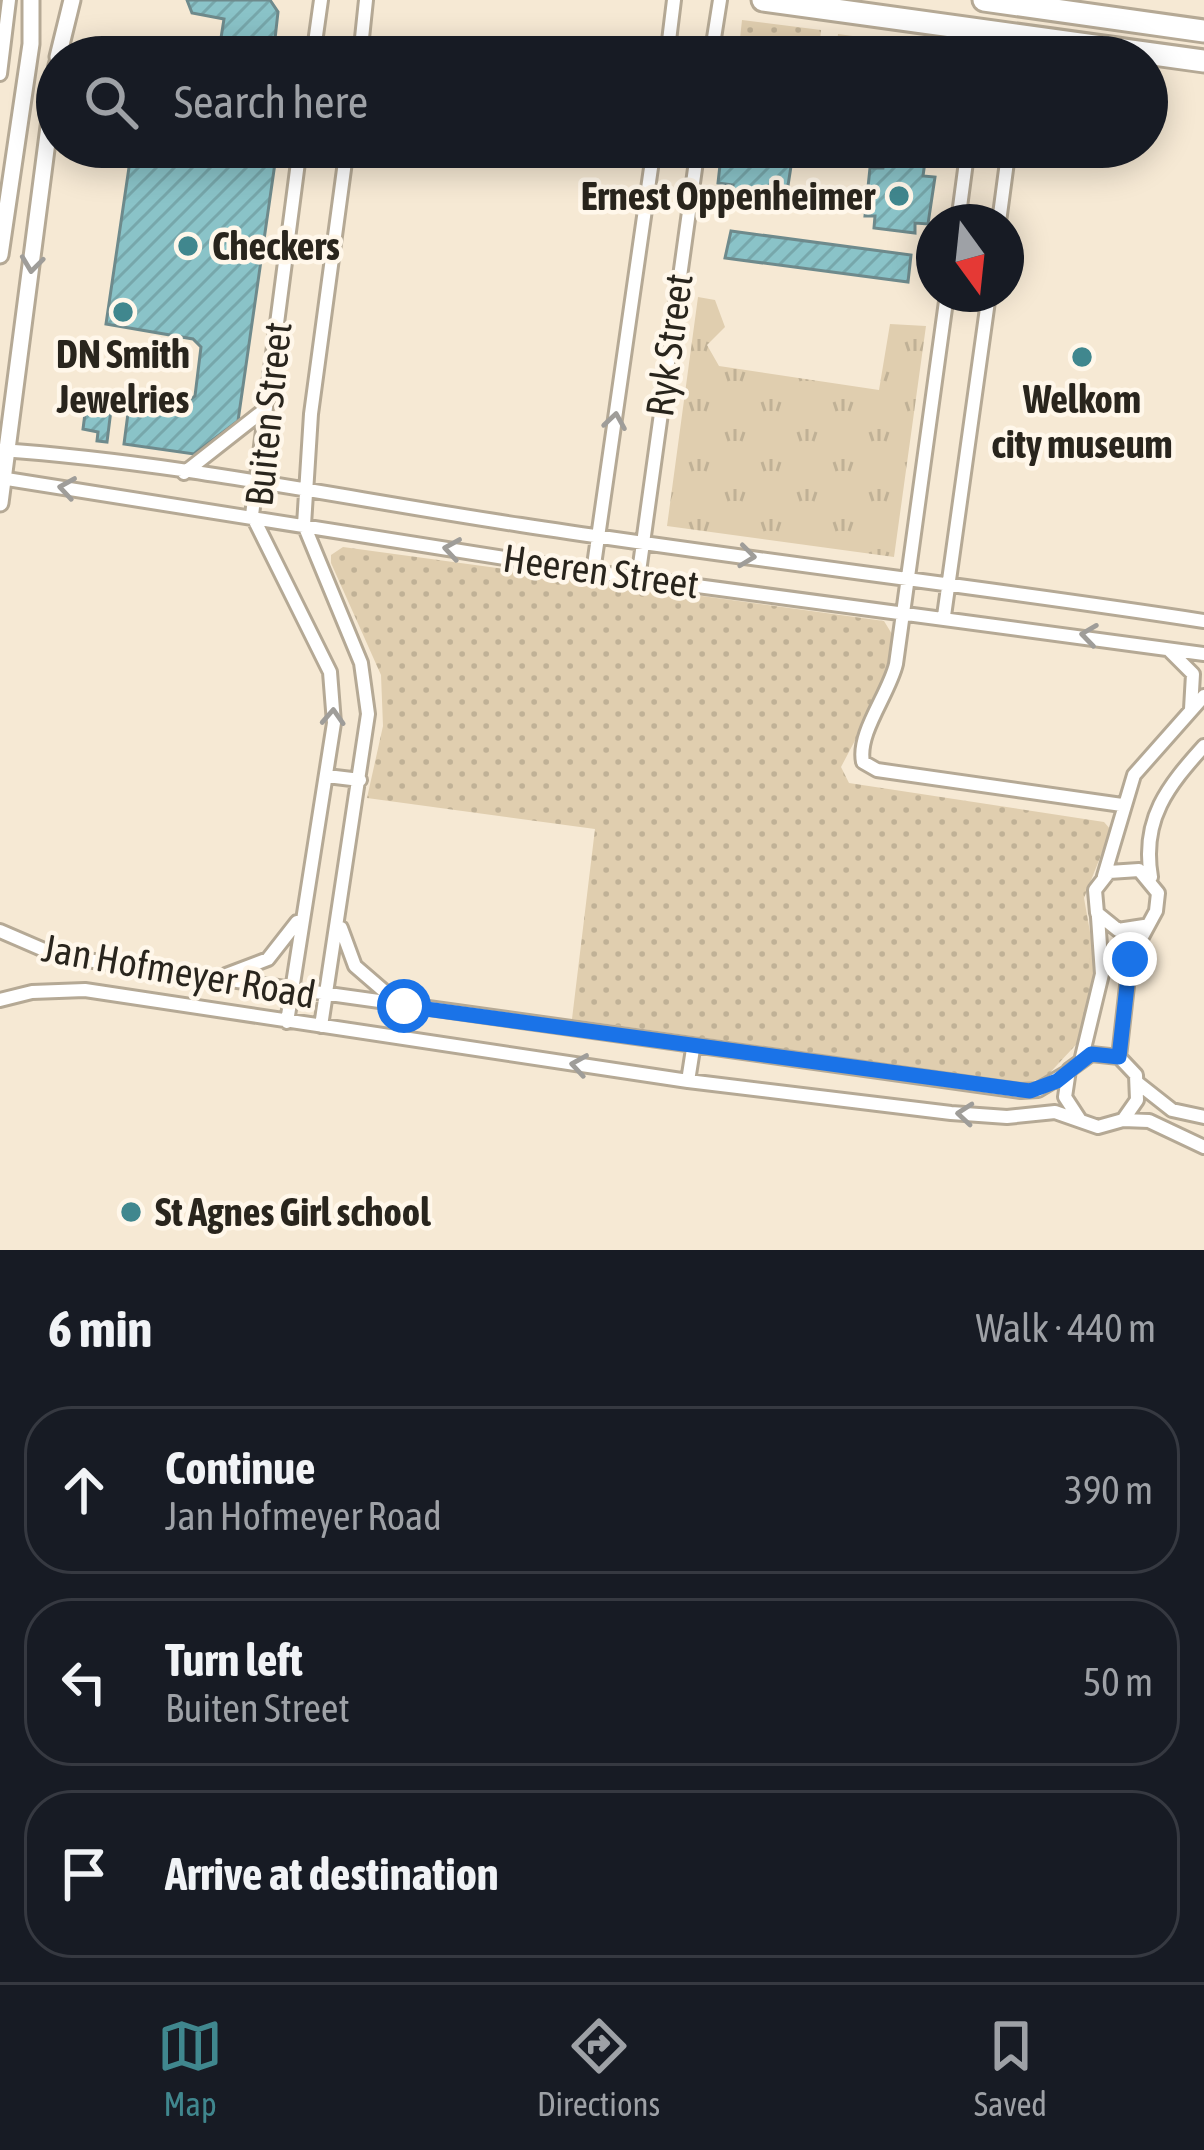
<!DOCTYPE html>
<html lang="en">
<head>
<meta charset="utf-8">
<style>
	body { margin:0; font-family:"Asap Condensed",sans-serif; background:#242831; color:#f1f3f6 }
	.compass { position:absolute; left:916px; top:204px; width:108px; height:108px; border-radius:50%; background:#171b24; box-shadow:0 6px 30px #0003; rotate:165deg }
	.stop { position:absolute; width:36px; height:36px; margin:-27px; border:9px solid #1a73e8; border-radius:50%; background:#fff }
	.stop.end { background:#1a73e8; border-color:#fff; box-shadow:0 3px 12px #0008 }
	.list { margin:0; padding:0; list-style:none }
	h2 { display:flex; justify-content:space-between; align-items:center; height:156px; margin:0; padding:0 48px; font-size:51px }
	h2 small { font-size:39px; font-weight:400; color:#9ea1a6 }
	.list li { display:grid; grid-template-columns:78px 1fr auto; gap:36px; align-items:center; box-sizing:border-box; height:168px; margin:0 24px 24px; padding:0 24px; border:3px solid #363941; border-radius:48px }
	.list b { display:block; font-size:45px; white-space:nowrap }
	.list p { margin:0; font-size:39px; white-space:nowrap; color:#9ea1a6 }
	.list em { font-size:39px; font-style:normal; color:#9ea1a6 }
	.icon { flex:none; width:66px; height:66px; fill:none; stroke:currentColor; stroke-width:2; stroke-linecap:round; stroke-linejoin:round }
	.map { position:relative; flex:none; width:1204px; height:1250px; overflow:hidden }
	.search { position:absolute; background:#171b24; box-shadow:0 6px 30px #0003; left:36px; right:36px; top:36px; height:132px; display:flex; align-items:center; gap:30px; box-sizing:border-box; padding:0 42px; border-radius:66px; color:#9ea1a6; font-size:45px }
	.sheet { height:732px; background:#171b24 }
	nav { display:flex; justify-content:space-around; align-items:center; box-sizing:border-box; height:168px; border-top:3px solid #363941; background:#171b24; font-size:33px; color:#9ea1a6 }
	nav a { display:grid; justify-items:center; gap:6px }
	nav .on { color:#40878e }
	.map>svg:first-child { display:block }
	.grass { fill:url(#grass-dots) }
	.park { fill:url(#park-tufts) }
	.building { fill:url(#building-hatch); stroke:#6e8a8c; stroke-width:3 }
	.lines { fill:none; stroke-linecap:round; stroke-linejoin:round }
	.minor-casing { stroke:#b5a995; stroke-width:18 }
	.tertiary-casing { stroke:#b5a995; stroke-width:21 }
	.primary-casing { stroke:#b5a995; stroke-width:27 }
	.minor { stroke:#fff; stroke-width:12 }
	.tertiary { stroke:#fff; stroke-width:15 }
	.primary { stroke:#fff; stroke-width:21 }
	.oneway { stroke:#9f9d99 }
	.route { stroke:#1a73e8; stroke-width:15 }
	.poi-dot { fill:#40878e; stroke:#fff7ea; stroke-width:4.5 }
	.labels { text-anchor:middle; dominant-baseline:central; stroke-width:9; stroke-linejoin:round; paint-order:stroke }
	.poi-label { font-size:39px; font-weight:bold; fill:#29251d; stroke:#fff7ea; text-anchor:start }
	.street-label { font-size:39px; fill:#29251d; stroke:#fff7ea }
</style>
</head>
<body>
<div class="map">
<svg width="1204" height="1250" viewBox="0 0 1204 1250">
	<defs>
		<pattern id="grass-dots" width="8" height="8" patternUnits="userSpaceOnUse" patternTransform="scale(3)"><rect width="8" height="8" fill="#e0ceaf"/><path d="M2 2h.1M6 6h.1" fill="none" stroke="#c0b196" stroke-width="1.8" stroke-linecap="round"/></pattern>
		<pattern id="park-tufts" width="24" height="20" patternUnits="userSpaceOnUse" patternTransform="scale(3)"><rect width="24" height="20" fill="#e0ceaf"/><path d="M3 7l-1-3M5 7V3M7 7l1-3M15 17l-1-3M17 17v-4M19 17l1-3" fill="none" stroke="#c0b196"/></pattern>
		<pattern id="building-hatch" width="6" height="6" patternUnits="userSpaceOnUse" patternTransform="scale(3)"><rect width="6" height="6" fill="#8ac3c8"/><path d="M-1 1l2-2M0 6l6-6M5 7l2-2" fill="none" stroke="#77a7ab"/></pattern>
	</defs>
	<rect width="100%" height="100%" fill="#f6e9d4"/>
	<path class="grass" d="M742,20L821,30L819,53L738,57Z
		M838,34L962,51L961,57H861L836,52Z
		M343,547L884,621L895,639L887,680L841,767L849,783L1104,822L1111,830L1084,898L1096,966L1085,1035L1045,1078L1025,1083L572,1019L595,829L367,798L383,726L381,675L331,563V555Z"/>
	<path class="park" d="M698,297L715,300L725,327L707,345L719,366L879,390L890,324L926,326L894,557L667,526Z"/>
	<path class="building" d="M187,0H270L278,12L273,57H218L224,19L192,13Z
		M132,147H262L261,154L276,156L238,421L194,454L124,444L130,398L184,404L195,396L201,347L193,339L106,324Z
		M722,147H794L787,192L776,190L774,203L731,198L733,185L718,183Z
		M886,147H927L923,176L935,177L928,224L915,223V233L874,228L875,216H865L870,168H883Z
		M731,231L911,255L908,282L725,258Z
		M88,390L113,394L107,442L97,441L98,432L83,429Z"/>
	<g class="lines">
		<defs>
			<path id="minor" d="M668,47L711,54
				M313,57L321,0
				M360,57L366,0
				M667,57L674,0
				M711,57L720,0
				M982,57L986,29
				M1022,57L1025,34
				M0,74L9,0
				M958,222L968,147
				M999,222L1009,147
				M947,294L896,664C889,694 857,733 863,762L877,770L1122,805
				M0,450C175,462 348,499 521,525C748,560 977,586 1204,621
				M184,473L263,411
				M0,478L593,572L1204,654
				M593,572L654,147
				M638,579L698,147
				M944,616L989,294
				M1169,650L1193,674L1191,709
				M327,776L360,780
				M1104,876L1134,775L1204,696
				M1151,877C1141,819 1168,786 1204,746
				M341,928L355,966L399,1004
				M0,931L58,956L1021,1091L1038,1090L1065,1074
				M226,975L268,959L297,922
				M0,1000L32,992L85,990L688,1081L951,1113L1007,1117L1055,1112L1098,1127L1123,1120L1137,1100L1136,1075L1119,1057L1091,1054L1069,1070L1065,1097L1080,1120
				M287,1022L334,723L330,672L252,515L300,147
				M321,1026L368,714L361,663L304,525L311,414L347,147
				M1082,1057L1102,974L1098,917
				M1119,1057L1130,959L1156,911L1158,893L1139,870L1109,872L1095,890L1097,913L1118,930L1144,926
				M688,1081L693,1049
				M1139,1084L1172,1110L1204,1117
				M1123,1120L1149,1121L1204,1147"/>
			<path id="tertiary" d="M58,57L72,0
				M0,255L31,44V0
				M0,503L57,65"/>
			<path id="primary" d="M763,0L1204,61
				M984,0L1204,31"/>
		</defs>
		<use href="#minor" class="minor-casing"/>
		<use href="#tertiary" class="tertiary-casing"/>
		<use href="#primary" class="primary-casing"/>
		<use href="#minor" class="minor"/>
		<use href="#tertiary" class="tertiary"/>
		<use href="#primary" class="primary"/>
	</g>
	<defs><path id="oneway-chevron" d="M-2-3.5L2.5 0L-2 3.5" fill="none" stroke-width="1.6" stroke-linecap="round" stroke-linejoin="round" transform="scale(3)"/></defs>
	<g class="oneway">
		<use href="#oneway-chevron" transform="translate(32 264) rotate(97)"/>
		<use href="#oneway-chevron" transform="translate(615 421) rotate(-81)"/>
		<use href="#oneway-chevron" transform="translate(67 488) rotate(-171)"/>
		<use href="#oneway-chevron" transform="translate(452 549) rotate(-171)"/>
		<use href="#oneway-chevron" transform="translate(747 556) rotate(7)"/>
		<use href="#oneway-chevron" transform="translate(1089 635) rotate(-172)"/>
		<use href="#oneway-chevron" transform="translate(333 717) rotate(-87)"/>
		<use href="#oneway-chevron" transform="translate(579 1065) rotate(-171)"/>
		<use href="#oneway-chevron" transform="translate(965 1114) rotate(-175)"/>
	</g>
	<g class="lines">
		<path class="route" d="M404,1006L1030,1091L1057,1081L1091,1054L1119,1057L1130,959"/>
	</g>
	<g class="poi-dot">
		<circle cx="899" cy="196" r="12"/>
		<circle cx="188" cy="246" r="12"/>
		<circle cx="123" cy="312" r="12"/>
		<circle cx="1082" cy="357" r="12"/>
		<circle cx="131" cy="1212" r="12"/>
	</g>
	<g class="labels">
		<g class="poi-label">
			<text x="875" y="196" text-anchor="end">Ernest Oppenheimer</text>
			<text x="212" y="246">Checkers</text>
			<text x="123" y="354" text-anchor="middle">DN Smith<tspan x="123" dy="45">Jewelries</tspan></text>
			<text x="1082" y="399" text-anchor="middle">Welkom<tspan x="1082" dy="45">city museum</tspan></text>
			<text x="155" y="1212">St Agnes Girl school</text>
		</g>
		<g class="street-label">
			<text transform="translate(669 345) rotate(-82)">Ryk Street</text>
			<text transform="translate(268 414) rotate(-84)">Buiten Street</text>
			<text transform="translate(601 571) rotate(8)">Heeren Street</text>
			<text transform="translate(179 971) rotate(10)">Jan Hofmeyer Road</text>
		</g>
	</g>
</svg>
<svg class="compass" viewBox="-18 -18 36 36"><path d="M0-13l5 13h-10z" fill="#e53935"/><path d="M0 13l5-13h-10z" fill="#9ea1a6"/></svg>
<div class="stop" style="left:404px;top:1006px"></div>
<div class="stop end" style="left:1130px;top:959px"></div>
<div class="search"><svg class="icon" aria-label="search" viewBox="0 0 24 24"><circle cx="10" cy="10" r="6"/><path d="M15 15l6 6"/></svg>Search here</div>
</div>
<section class="sheet">
<h2>6 min<small>Walk · 440 m</small></h2>
<ul class="list">
<li><svg class="icon" aria-label="ahead" viewBox="0 0 24 24"><path d="M12 20V5M6 11l6-6 6 6"/></svg><div><b>Continue</b><p>Jan Hofmeyer Road</p></div><em>390 m</em></li>
<li><svg class="icon" aria-label="left" viewBox="0 0 24 24"><path d="M17 20v-9H6M10 6l-5 5 5 5"/></svg><div><b>Turn left</b><p>Buiten Street</p></div><em>50 m</em></li>
<li><svg class="icon" aria-label="arrive" viewBox="0 0 24 24"><path d="M6 21V4h12l-3 4 3 4H6"/></svg><div><b>Arrive at destination</b></div></li>
</ul>
</section>
<nav>
<a class="on"><svg class="icon" aria-label="map" viewBox="0 0 24 24"><path d="M3 6l6-2 6 2 6-2v14l-6 2-6-2-6 2zM9 4v14M15 6v14"/></svg>Map</a>
<a><svg class="icon" aria-label="directions" viewBox="0 0 24 24"><path d="M12 3l9 9-9 9-9-9zM9 14v-3h6M13 9l2 2-2 2"/></svg>Directions</a>
<a><svg class="icon" aria-label="saved" viewBox="0 0 24 24"><path d="M7 4h10v16l-5-4-5 4z"/></svg>Saved</a>
</nav>
</body>
</html>
